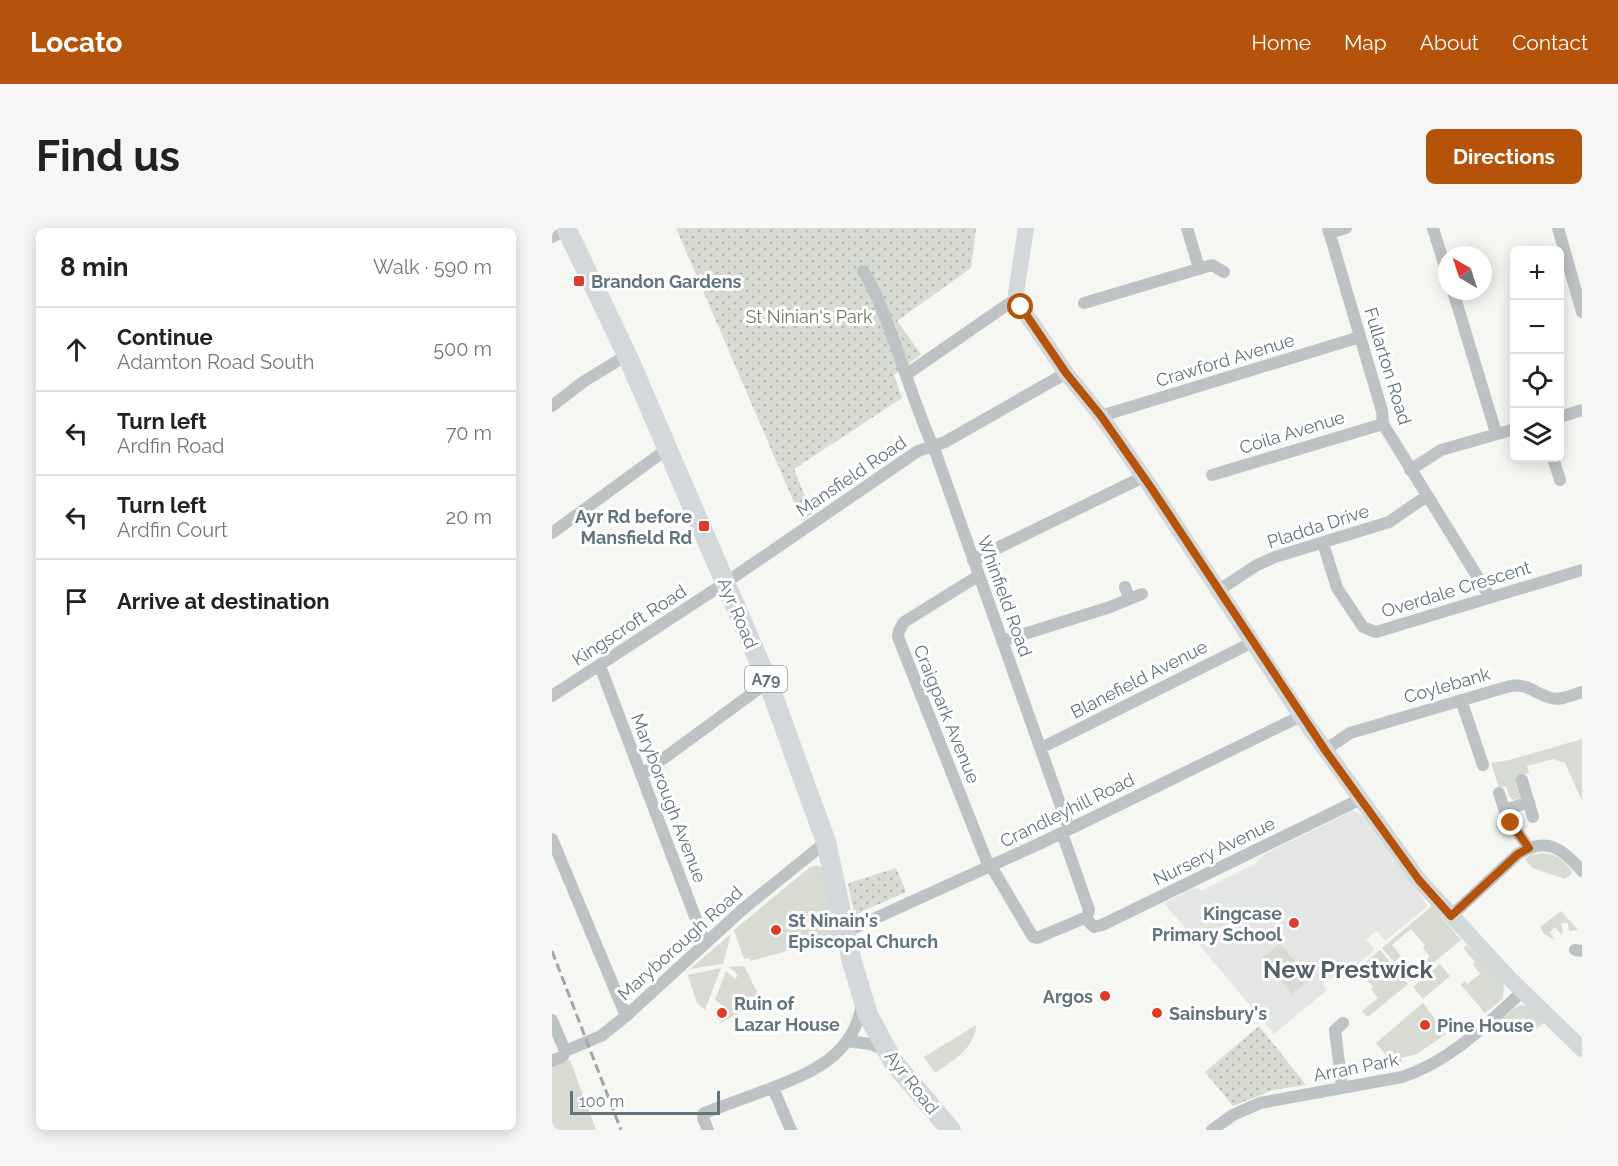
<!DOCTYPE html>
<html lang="en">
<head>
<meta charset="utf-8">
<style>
	body { margin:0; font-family:Raleway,sans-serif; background:#f6f6f6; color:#222 }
	.controls { position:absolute; right:18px; top:18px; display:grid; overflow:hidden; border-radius:9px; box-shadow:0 3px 15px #0003 }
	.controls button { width:54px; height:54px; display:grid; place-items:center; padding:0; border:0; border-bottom:2px solid #e0e0e0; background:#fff; color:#222; font:30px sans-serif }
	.compass { position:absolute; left:886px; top:18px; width:54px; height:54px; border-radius:50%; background:#fff; box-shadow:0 3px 15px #0003; rotate:321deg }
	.scale { position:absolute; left:18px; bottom:15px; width:150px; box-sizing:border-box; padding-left:6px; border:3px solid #62757d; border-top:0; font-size:16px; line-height:21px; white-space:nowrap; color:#62757d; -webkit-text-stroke:4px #fff; paint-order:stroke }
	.stop { position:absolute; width:18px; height:18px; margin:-14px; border:4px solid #b45309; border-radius:50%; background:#fff }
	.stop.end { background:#b45309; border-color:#fff; box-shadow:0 2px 6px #0008 }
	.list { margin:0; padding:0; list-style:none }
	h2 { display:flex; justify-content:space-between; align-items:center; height:78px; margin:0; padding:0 24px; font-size:26px }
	h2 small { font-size:20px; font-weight:400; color:#767676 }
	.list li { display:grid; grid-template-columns:39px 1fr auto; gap:18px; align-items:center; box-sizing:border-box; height:84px; padding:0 24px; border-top:2px solid #e0e0e0 }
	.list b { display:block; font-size:22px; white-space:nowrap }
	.list p { margin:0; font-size:20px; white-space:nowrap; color:#767676 }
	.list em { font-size:20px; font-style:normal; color:#767676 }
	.icon { flex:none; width:33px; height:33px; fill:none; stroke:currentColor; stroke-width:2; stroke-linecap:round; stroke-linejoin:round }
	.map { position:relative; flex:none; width:1030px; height:902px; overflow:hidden; border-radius:9px }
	header { display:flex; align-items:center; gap:36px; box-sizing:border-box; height:84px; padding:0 30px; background:#b45309; color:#fff }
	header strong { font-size:28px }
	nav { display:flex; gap:33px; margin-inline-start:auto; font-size:21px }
	.intro { display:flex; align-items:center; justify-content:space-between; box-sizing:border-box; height:144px; padding:0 36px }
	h1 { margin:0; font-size:42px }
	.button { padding:15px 27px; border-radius:9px; background:#b45309; color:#fff; font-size:21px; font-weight:700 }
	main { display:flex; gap:36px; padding:0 36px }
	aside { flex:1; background:#fff; border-radius:9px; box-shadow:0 3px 15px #0003 }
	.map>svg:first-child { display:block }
	.built { fill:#e4e6e4 }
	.grass { fill:#d7dbd2 }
	.park { fill:url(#park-dots) }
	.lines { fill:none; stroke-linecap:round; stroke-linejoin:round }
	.street { stroke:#bdc3c5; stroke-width:12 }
	.secondary { stroke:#d3d8db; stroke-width:16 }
	.primary { stroke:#d3d8db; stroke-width:20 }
	.rail { stroke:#9fa7ab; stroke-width:3; stroke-dasharray:9 4.5; stroke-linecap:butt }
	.route { stroke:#b45309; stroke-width:8 }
	.poi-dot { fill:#e03a29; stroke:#fff; stroke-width:2 }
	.labels { text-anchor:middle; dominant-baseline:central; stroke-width:6; stroke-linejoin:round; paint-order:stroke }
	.shield { fill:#fff; stroke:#919ea4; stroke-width:1.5 }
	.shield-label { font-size:16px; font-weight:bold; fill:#62757d }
	.poi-label { font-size:18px; font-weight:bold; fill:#62757d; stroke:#fff; text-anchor:start }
	.park-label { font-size:18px; fill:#6c7b64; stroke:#fff }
	.street-label { font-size:18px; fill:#62757d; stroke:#fff }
	.district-label { font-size:24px; font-weight:bold; fill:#536269; stroke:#fff }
</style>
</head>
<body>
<header>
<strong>Locato</strong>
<nav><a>Home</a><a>Map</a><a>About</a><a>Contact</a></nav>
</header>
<div class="intro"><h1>Find us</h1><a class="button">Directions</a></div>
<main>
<aside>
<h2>8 min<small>Walk · 590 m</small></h2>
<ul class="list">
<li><svg class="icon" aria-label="ahead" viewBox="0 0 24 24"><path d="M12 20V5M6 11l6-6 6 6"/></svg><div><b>Continue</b><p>Adamton Road South</p></div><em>500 m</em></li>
<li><svg class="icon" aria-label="left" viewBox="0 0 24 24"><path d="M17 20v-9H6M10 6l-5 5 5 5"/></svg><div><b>Turn left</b><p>Ardfin Road</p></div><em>70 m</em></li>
<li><svg class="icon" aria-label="left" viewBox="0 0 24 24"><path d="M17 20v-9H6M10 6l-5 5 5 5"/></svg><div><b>Turn left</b><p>Ardfin Court</p></div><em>20 m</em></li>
<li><svg class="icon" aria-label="arrive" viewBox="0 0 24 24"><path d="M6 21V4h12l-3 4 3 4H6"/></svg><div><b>Arrive at destination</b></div></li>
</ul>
</aside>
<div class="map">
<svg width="1030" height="902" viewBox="0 0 1030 902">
	<defs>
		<pattern id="park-dots" width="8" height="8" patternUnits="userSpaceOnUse" patternTransform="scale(1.5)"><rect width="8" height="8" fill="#d7dbd2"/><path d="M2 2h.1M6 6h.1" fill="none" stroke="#b2b6b0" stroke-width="1.8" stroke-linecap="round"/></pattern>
	</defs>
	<rect width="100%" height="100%" fill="#f6f6f3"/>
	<path class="built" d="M800,583L809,586L876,678L833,713L824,703L814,711L823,722L790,749H780L771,756L775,762L722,806L612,675L642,660L651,662L703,636L713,626Z"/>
	<path class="grass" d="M1030,511V573L1013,535L1001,531L975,538L977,545L965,549L971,566L970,570L961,572L957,568L954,558L947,560L939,535L957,532Z
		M992,625C1007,627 1012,633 1021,644L1013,651L980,640L973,631L978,627Z
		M265,637L270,640L285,709L199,733L197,730L192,731L182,702L257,640Z
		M880,678L909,712L858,754L845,739L854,731L863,741L878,729L871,720L873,717L859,701L840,717L849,728L842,734L830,720Z
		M1009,683L1026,702L1017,703L1016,695H1009L1011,705L1009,706L1003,699L998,704L1003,712L992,706L988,699Z
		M179,706L171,736L138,741Z
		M728,715L758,752L740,766L710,730Z
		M915,717L952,755L951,771L933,785L909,757L913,753L915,756L928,746L921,736L923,734L911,720Z
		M828,722L856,756L816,789L810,783L826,770L819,761L821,759L809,744L802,750L799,746Z
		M888,736L898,748L871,771L861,759Z
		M192,738L209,772L166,797L174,787L175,781L163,772L174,743L183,751L186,747L177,739Z
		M169,740L153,782L145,775L136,747Z
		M871,775L894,806L865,826L849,830L850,840L845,841L824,815Z
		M969,777L976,778L993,794L983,802L972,790L959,800L950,790L964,779Z
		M424,797C423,821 400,833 383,845L372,829Z
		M0,825L5,837L18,832L44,902H0Z"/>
	<path class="park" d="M124,0H424L419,40L345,93L369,126L342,147L350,170L242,241L260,286L250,293Z
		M344,640L354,664L305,686L302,685L296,655Z
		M707,798L754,857L721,862L681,878L653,844Z"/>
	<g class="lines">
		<path class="street" d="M635,0L647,40
			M776,0L830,183L831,196L938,369
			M881,0L895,45
			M1006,0L1030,84
			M777,5L794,0
			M0,9L15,1
			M311,43C323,62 330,81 338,102C353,142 365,184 383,223L517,601
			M901,63L944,205
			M532,75L660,37L672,44
			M355,146L465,70
			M0,178L31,154L75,127
			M549,188L808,109
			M1008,189L1030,182
			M1001,230L1008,252
			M858,242L889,222L963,201
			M660,247L831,196
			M0,305L115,221
			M771,315L785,360L811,399L824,404L1030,342
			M421,332L591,249
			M426,348L352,394L347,403L346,409L437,639
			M573,359L577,370
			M667,362L705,337L723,329L837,294L875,268
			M450,413L558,379L590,366
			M48,438L153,715
			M0,468L173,355L366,223L393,214L514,145
			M909,472L931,537
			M489,520L701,414
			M773,522L798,505L958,458C973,455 982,464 996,469C1006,474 1020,467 1030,464
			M89,547L216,454
			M970,552L981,589
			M947,565L955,590L977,620
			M953,582L977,574
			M0,611L74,788
			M439,638L481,709L485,710L535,689L537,682L510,605
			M899,688L966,626C995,608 1011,621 1030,643
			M533,690L542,699L550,697L809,571
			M293,704L489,615L749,488
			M1023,722L1030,723
			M0,792L13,823
			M295,813L318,816L334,822
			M0,833L11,828L13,823L49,808L74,788L191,681L274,614
			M790,859L783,802L791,795
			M221,860L239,902
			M156,902L151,890L152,885C174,877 196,869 217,861C261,844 301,828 310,776
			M660,902L681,887L708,875L850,849C897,834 935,796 971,763"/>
		<path class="secondary" d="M474,0L464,65L469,79L514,145L549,188L600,261L749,488L867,652L956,749L1030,821"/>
		<path class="primary" d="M14,0L75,127L216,454L274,614L300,734L316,787L342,835L399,902"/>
		<path class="rail" d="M0,723L69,902"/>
	</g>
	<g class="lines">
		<path class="route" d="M469,79L514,145L549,188L600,261L773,522L867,652L899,688L966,626L977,620L959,595"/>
	</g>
	<g class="poi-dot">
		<rect x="21" y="47" width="12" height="12" rx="3"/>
		<rect x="146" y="292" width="12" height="12" rx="3"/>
		<circle cx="742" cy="695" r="6"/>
		<circle cx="224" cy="702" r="6"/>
		<circle cx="553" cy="768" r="6"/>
		<circle cx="170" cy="785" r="6"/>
		<circle cx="605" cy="785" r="6"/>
		<circle cx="873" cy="797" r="6"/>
	</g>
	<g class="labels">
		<rect class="shield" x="193" y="438" width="42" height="26" rx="4.5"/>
		<g class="shield-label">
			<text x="214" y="451">A79</text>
		</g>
		<g class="poi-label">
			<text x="39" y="53">Brandon Gardens</text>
			<text x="140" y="288" text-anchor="end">Ayr Rd before<tspan x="140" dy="21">Mansfield Rd</tspan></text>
			<text x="730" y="685" text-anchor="end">Kingcase<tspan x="730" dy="21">Primary School</tspan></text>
			<text x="236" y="692">St Ninain's<tspan x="236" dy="21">Episcopal Church</tspan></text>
			<text x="541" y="768" text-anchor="end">Argos</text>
			<text x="182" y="775">Ruin of<tspan x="182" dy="21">Lazar House</tspan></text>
			<text x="617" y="785">Sainsbury's</text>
			<text x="885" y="797">Pine House</text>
		</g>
		<g class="park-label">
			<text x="257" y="88">St Ninian's Park</text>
		</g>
		<g class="street-label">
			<text transform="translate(673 132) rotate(-17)">Crawford Avenue</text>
			<text transform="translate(836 138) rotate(73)">Fullarton Road</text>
			<text transform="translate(740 204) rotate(-17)">Coila Avenue</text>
			<text transform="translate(299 248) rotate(-34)">Mansfield Road</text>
			<text transform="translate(766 298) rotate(-18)">Pladda Drive</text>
			<text transform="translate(904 361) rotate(-17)">Overdale Crescent</text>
			<text transform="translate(453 368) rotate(70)">Whinfield Road</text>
			<text transform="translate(186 385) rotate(67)">Ayr Road</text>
			<text transform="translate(77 397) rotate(-33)">Kingscroft Road</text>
			<text transform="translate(587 451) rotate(-27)">Blanefield Avenue</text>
			<text transform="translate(895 457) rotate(-16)">Coylebank</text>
			<text transform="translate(395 486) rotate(68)">Craigpark Avenue</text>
			<text transform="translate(117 570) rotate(69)">Maryborough Avenue</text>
			<text transform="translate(515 582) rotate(-26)">Crandleyhill Road</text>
			<text transform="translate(662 623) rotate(-26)">Nursery Avenue</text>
			<text transform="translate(128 715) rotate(-42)">Maryborough Road</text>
			<text transform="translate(804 839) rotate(-11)">Arran Park</text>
			<text transform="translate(360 854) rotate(52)">Ayr Road</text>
		</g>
		<g class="district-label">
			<text x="796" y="741">New Prestwick</text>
		</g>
	</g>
</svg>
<div class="controls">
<button>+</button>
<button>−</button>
<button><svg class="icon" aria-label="locate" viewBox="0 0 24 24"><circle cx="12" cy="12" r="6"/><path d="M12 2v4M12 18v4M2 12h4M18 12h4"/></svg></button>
<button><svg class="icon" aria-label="layers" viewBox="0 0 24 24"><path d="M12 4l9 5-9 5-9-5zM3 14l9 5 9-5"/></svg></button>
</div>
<svg class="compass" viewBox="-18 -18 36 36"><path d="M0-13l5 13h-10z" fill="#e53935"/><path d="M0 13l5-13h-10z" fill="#767676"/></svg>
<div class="scale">100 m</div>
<div class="stop" style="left:469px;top:79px"></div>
<div class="stop end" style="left:959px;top:595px"></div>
</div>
</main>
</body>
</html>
